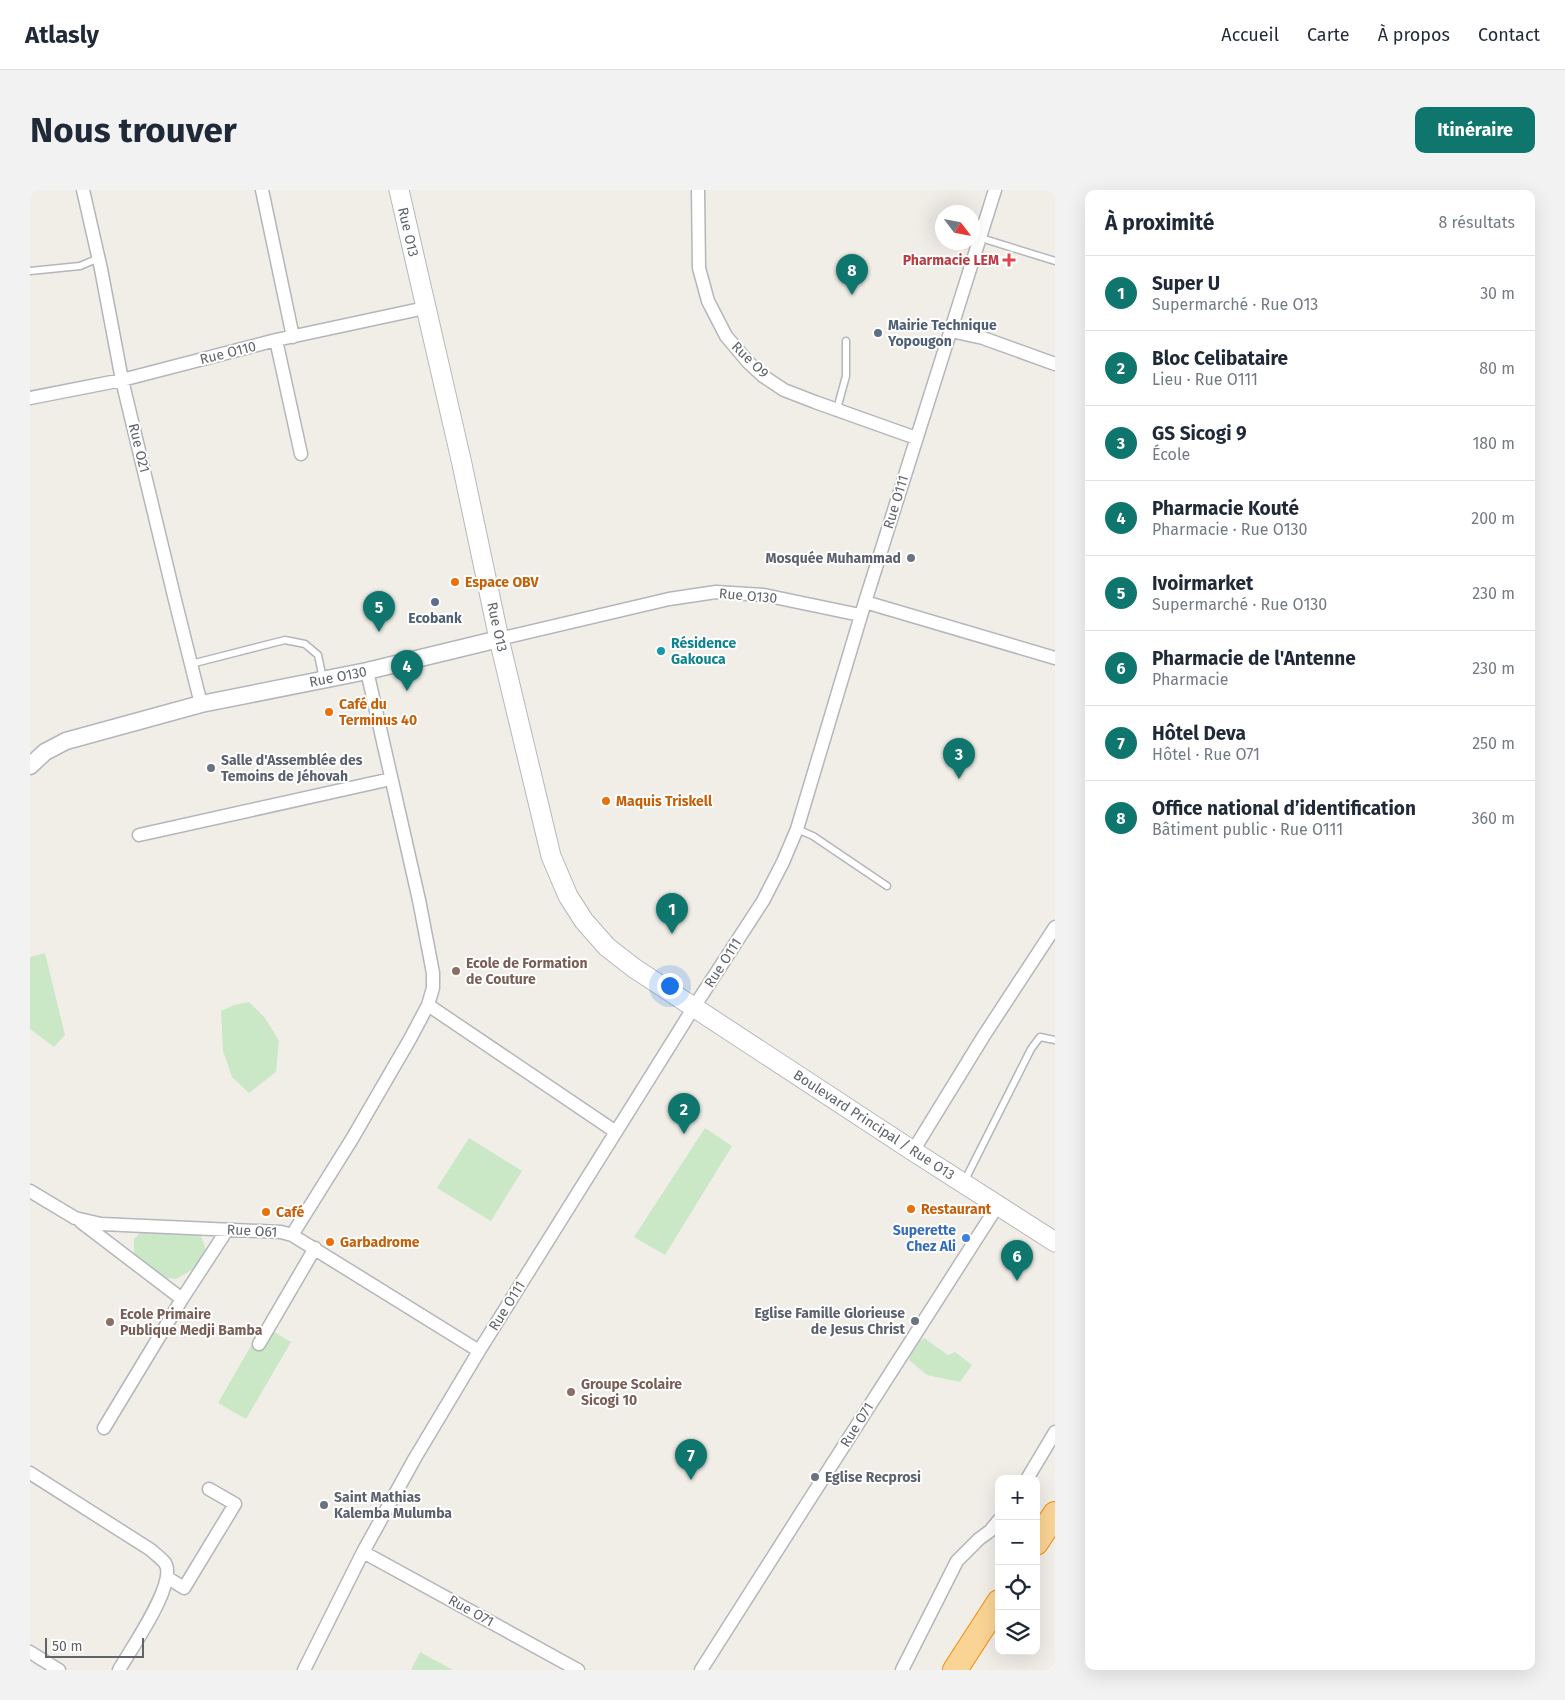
<!DOCTYPE html>
<html lang="fr">
<head>
<meta charset="utf-8">
<style>
	body { margin:0; font-family:"Fira Sans",sans-serif; background:#f2f2f3; color:#1f2937 }
	.controls { position:absolute; right:15px; bottom:15px; display:grid; overflow:hidden; border-radius:10px; box-shadow:0 5px 20px #0002 }
	.controls button { width:45px; height:45px; display:grid; place-items:center; padding:0; border:0; border-bottom:1px solid #e0e1e3; background:#fff; color:#1f2937; font:25px sans-serif }
	.compass { position:absolute; left:905px; top:15px; width:45px; height:45px; border-radius:50%; background:#fff; box-shadow:0 5px 20px #0002; rotate:122deg }
	.scale { position:absolute; left:15px; bottom:12px; width:99px; box-sizing:border-box; padding-left:5px; border:2px solid #5f6468; border-top:0; font-size:14px; line-height:18px; white-space:nowrap; color:#5f6468; -webkit-text-stroke:4px #fff; paint-order:stroke }
	.you { position:absolute; left:639px; top:795px; width:18px; height:18px; margin:-12px; border:4px solid #fff; border-radius:50%; background:#1a73e8; box-shadow:0 0 0 8px #1a73e833 }
	.badge { display:grid; place-items:center; width:32px; height:32px; border-radius:50%; background:#0f766e; color:#fff; font-size:16px; font-weight:700 }
	.pin { position:absolute; translate:-50% -41px; filter:drop-shadow(0 1px 2px #0008) }
	.pin::after { content:''; position:absolute; top:26px; width:18px; height:15px; background:inherit; clip-path:polygon(0 0,100% 0,50% 100%) }
	.list { margin:0; padding:0; list-style:none }
	h2 { display:flex; justify-content:space-between; align-items:center; height:65px; margin:0; padding:0 20px; font-size:21px }
	h2 small { font-size:16px; font-weight:400; color:#747a83 }
	.list li { display:grid; grid-template-columns:32px 1fr auto; gap:15px; align-items:center; box-sizing:border-box; height:75px; padding:0 20px; border-top:1px solid #e0e1e3 }
	.list b { display:block; font-size:19px; white-space:nowrap }
	.list p { margin:0; font-size:16px; white-space:nowrap; color:#747a83 }
	.list em { font-size:16px; font-style:normal; color:#747a83 }
	.icon { flex:none; width:28px; height:28px; fill:none; stroke:currentColor; stroke-width:2; stroke-linecap:round; stroke-linejoin:round }
	.map { position:relative; flex:none; width:1025px; height:1480px; overflow:hidden; border-radius:10px }
	header { display:flex; align-items:center; gap:30px; box-sizing:border-box; height:70px; padding:0 25px; background:#fff; border-bottom:1px solid #e0e1e3 }
	header strong { font-size:24px }
	nav { display:flex; gap:28px; margin-inline-start:auto; font-size:18px }
	.intro { display:flex; align-items:center; justify-content:space-between; box-sizing:border-box; height:120px; padding:0 30px }
	h1 { margin:0; font-size:35px }
	.button { padding:12px 22px; border-radius:10px; background:#0f766e; color:#fff; font-size:18px; font-weight:700 }
	main { display:flex; gap:30px; padding:0 30px }
	aside { flex:1; background:#fff; border-radius:10px; box-shadow:0 5px 20px #0002 }
	.map>svg:first-child { display:block }
	.green { fill:#cae7c6 }
	.lines { fill:none; stroke-linecap:round; stroke-linejoin:round }
	.service-casing { stroke:#b3b6ba; stroke-width:9 }
	.minor-casing { stroke:#b3b6ba; stroke-width:15 }
	.tertiary-casing { stroke:#b3b6ba; stroke-width:19 }
	.secondary-casing { stroke:#b4b8bc; stroke-width:21 }
	.motorway-casing { stroke:#f28b06; stroke-width:26 }
	.service { stroke:#fff; stroke-width:6 }
	.minor { stroke:#fff; stroke-width:12 }
	.tertiary { stroke:#fff; stroke-width:16 }
	.secondary { stroke:#fff; stroke-width:19 }
	.motorway { stroke:#fad495; stroke-width:24 }
	.health-dot { fill:#e0444e; stroke:#fff; stroke-width:2 }
	.service-dot { fill:#5c6f8a; stroke:#fff; stroke-width:2 }
	.worship-dot { fill:#6b7280; stroke:#fff; stroke-width:2 }
	.food-dot { fill:#e8710a; stroke:#fff; stroke-width:2 }
	.culture-dot { fill:#0f9aa8; stroke:#fff; stroke-width:2 }
	.education-dot { fill:#8d6e63; stroke:#fff; stroke-width:2 }
	.shop-dot { fill:#3f7fe0; stroke:#fff; stroke-width:2 }
	.labels { text-anchor:middle; dominant-baseline:central; stroke-width:4; stroke-linejoin:round; paint-order:stroke }
	.street-label { font-size:14px; fill:#5f6468; stroke:#fff }
	.health-label { font-size:14px; font-weight:bold; fill:#be3a42; stroke:#fff; text-anchor:end }
	.service-label { font-size:14px; font-weight:bold; fill:#4e5e75; stroke:#fff; text-anchor:start }
	.worship-label { font-size:14px; font-weight:bold; fill:#5b616d; stroke:#fff; text-anchor:start }
	.food-label { font-size:14px; font-weight:bold; fill:#c56008; stroke:#fff; text-anchor:start }
	.culture-label { font-size:14px; font-weight:bold; fill:#0d838f; stroke:#fff; text-anchor:start }
	.education-label { font-size:14px; font-weight:bold; fill:#785e54; stroke:#fff; text-anchor:start }
	.shop-label { font-size:14px; font-weight:bold; fill:#366cbe; stroke:#fff; text-anchor:end }
</style>
</head>
<body>
<header>
<strong>Atlasly</strong>
<nav><a>Accueil</a><a>Carte</a><a>À propos</a><a>Contact</a></nav>
</header>
<div class="intro"><h1>Nous trouver</h1><a class="button">Itinéraire</a></div>
<main>
<div class="map">
<svg width="1025" height="1480" viewBox="0 0 1025 1480">
	<rect width="100%" height="100%" fill="#f1eee8"/>
	<path class="green" d="M15,763L35,845L24,857L0,839V767Z
		M219,812L235,828L249,851L246,882L219,903L202,887L193,861L191,821L204,815Z
		M675,938L702,956L635,1065L604,1047Z
		M439,948L492,981L461,1031L407,998Z
		M159,1040L171,1046L176,1060L163,1079L146,1089L129,1087L104,1068V1049L112,1041Z
		M241,1140L261,1152L216,1229L188,1213L222,1154L230,1158Z
		M894,1148L918,1165L925,1162L942,1175L930,1192L897,1185L879,1170L883,1157Z
		M390,1462L423,1480H381Z"/>
	<g class="lines">
		<defs>
			<path id="service" d="M951,48L1025,71
				M0,81L50,76L69,68
				M807,219L816,186V151
				M161,474L255,450L275,454L288,465L293,489
				M767,639L783,646L857,696
				M934,992L1001,859L1010,847L1025,850"/>
			<path id="minor" d="M53,0L71,79L92,190L145,410L171,514
				M232,0L263,147
				M668,0L669,78L678,111L696,146L718,172L733,186L754,200L785,212L886,248
				M921,141L953,148L1025,174
				M246,150L271,264
				M0,208L92,190L246,150L395,118
				M835,412L1025,468
				M469,449L639,409L686,402L734,405L830,425
				M109,645L361,589
				M398,815L586,942
				M883,961L953,847L1025,737
				M0,1001L45,1028L71,1034L251,1042L262,1045L449,1161
				M51,1032L152,1109
				M262,1045L322,949L380,849L398,815L403,798V783L389,710L337,481
				M229,1154L285,1058
				M74,1238L152,1109L197,1040
				M0,1283L121,1360C125,1364 131,1368 135,1373C148,1393 100,1460 89,1480
				M997,1289L1025,1242
				M333,1362L548,1480
				M138,1388L154,1398L205,1314L179,1299
				M0,1462L29,1480
				M274,1480L333,1362L385,1268L449,1161L664,817L733,711L753,672L767,639L835,412L965,0
				M671,1480C770,1325 868,1169 968,1015
				M872,1480L927,1371L949,1349L960,1341L969,1330"/>
			<path id="tertiary" d="M0,576L15,562L36,551L171,514L337,481L469,449"/>
			<path id="secondary" d="M369,0L432,274L469,449L521,666L538,706L554,731L577,757L604,778L883,961L1025,1052"/>
			<path id="motorway" d="M1006,1353L1025,1324
				M925,1480L969,1412"/>
		</defs>
		<use href="#service" class="service-casing"/>
		<use href="#minor" class="minor-casing"/>
		<use href="#tertiary" class="tertiary-casing"/>
		<use href="#secondary" class="secondary-casing"/>
		<use href="#motorway" class="motorway-casing"/>
		<use href="#service" class="service"/>
		<use href="#minor" class="minor"/>
		<use href="#tertiary" class="tertiary"/>
		<use href="#secondary" class="secondary"/>
		<use href="#motorway" class="motorway"/>
	</g>
	<path class="health-dot" d="M976.5 62.5h5v5h5v5h-5v5h-5v-5h-5v-5h5z"/>
	<g class="service-dot">
		<circle cx="848" cy="143" r="5"/>
		<circle cx="405" cy="412" r="5"/>
	</g>
	<g class="worship-dot">
		<circle cx="881" cy="368" r="5"/>
		<circle cx="181" cy="578" r="5"/>
		<circle cx="885" cy="1131" r="5"/>
		<circle cx="785" cy="1287" r="5"/>
		<circle cx="294" cy="1315" r="5"/>
	</g>
	<g class="food-dot">
		<circle cx="425" cy="392" r="5"/>
		<circle cx="299" cy="522" r="5"/>
		<circle cx="576" cy="611" r="5"/>
		<circle cx="881" cy="1019" r="5"/>
		<circle cx="236" cy="1022" r="5"/>
		<circle cx="300" cy="1052" r="5"/>
	</g>
	<circle class="culture-dot" cx="631" cy="461" r="5"/>
	<g class="education-dot">
		<circle cx="426" cy="781" r="5"/>
		<circle cx="80" cy="1132" r="5"/>
		<circle cx="541" cy="1202" r="5"/>
	</g>
	<circle class="shop-dot" cx="936" cy="1048" r="5"/>
	<g class="labels">
		<g class="street-label">
			<text transform="translate(378 42) rotate(77)">Rue O13</text>
			<text transform="translate(198 163) rotate(-14)">Rue O110</text>
			<text transform="translate(720 170) rotate(44)">Rue O9</text>
			<text transform="translate(109 258) rotate(76)">Rue O21</text>
			<text transform="translate(866 312) rotate(-73)">Rue O111</text>
			<text transform="translate(718 406) rotate(5)">Rue O130</text>
			<text transform="translate(467 437) rotate(78)">Rue O13</text>
			<text transform="translate(308 487) rotate(-11)">Rue O130</text>
			<text transform="translate(693 773) rotate(-57)">Rue O111</text>
			<text transform="translate(844 935) rotate(33)">Boulevard Principal / Rue O13</text>
			<text transform="translate(222 1041) rotate(3)">Rue O61</text>
			<text transform="translate(477 1116) rotate(-58)">Rue O111</text>
			<text transform="translate(827 1235) rotate(-58)">Rue O71</text>
			<text transform="translate(441 1421) rotate(29)">Rue O71</text>
		</g>
		<g class="health-label">
			<text x="969" y="70">Pharmacie LEM</text>
		</g>
		<g class="service-label">
			<text x="858" y="135">Mairie Technique<tspan x="858" dy="16">Yopougon</tspan></text>
			<text x="405" y="428" text-anchor="middle">Ecobank</text>
		</g>
		<g class="worship-label">
			<text x="871" y="368" text-anchor="end">Mosquée Muhammad</text>
			<text x="191" y="570">Salle d'Assemblée des<tspan x="191" dy="16">Temoins de Jéhovah</tspan></text>
			<text x="875" y="1123" text-anchor="end">Eglise Famille Glorieuse<tspan x="875" dy="16">de Jesus Christ</tspan></text>
			<text x="795" y="1287">Eglise Recprosi</text>
			<text x="304" y="1307">Saint Mathias<tspan x="304" dy="16">Kalemba Mulumba</tspan></text>
		</g>
		<g class="food-label">
			<text x="435" y="392">Espace OBV</text>
			<text x="309" y="514">Café du<tspan x="309" dy="16">Terminus 40</tspan></text>
			<text x="586" y="611">Maquis Triskell</text>
			<text x="891" y="1019">Restaurant</text>
			<text x="246" y="1022">Café</text>
			<text x="310" y="1052">Garbadrome</text>
		</g>
		<g class="culture-label">
			<text x="641" y="453">Résidence<tspan x="641" dy="16">Gakouca</tspan></text>
		</g>
		<g class="education-label">
			<text x="436" y="773">Ecole de Formation<tspan x="436" dy="16">de Couture</tspan></text>
			<text x="90" y="1124">Ecole Primaire<tspan x="90" dy="16">Publique Medji Bamba</tspan></text>
			<text x="551" y="1194">Groupe Scolaire<tspan x="551" dy="16">Sicogi 10</tspan></text>
		</g>
		<g class="shop-label">
			<text x="926" y="1040">Superette<tspan x="926" dy="16">Chez Ali</tspan></text>
		</g>
	</g>
</svg>
<div class="controls">
<button>+</button>
<button>−</button>
<button><svg class="icon" aria-label="locate" viewBox="0 0 24 24"><circle cx="12" cy="12" r="6"/><path d="M12 2v4M12 18v4M2 12h4M18 12h4"/></svg></button>
<button><svg class="icon" aria-label="layers" viewBox="0 0 24 24"><path d="M12 4l9 5-9 5-9-5zM3 14l9 5 9-5"/></svg></button>
</div>
<svg class="compass" viewBox="-18 -18 36 36"><path d="M0-13l5 13h-10z" fill="#e53935"/><path d="M0 13l5-13h-10z" fill="#747a83"/></svg>
<div class="scale">50 m</div>
<div class="you"></div>
<div class="pin badge" style="left:642px;top:744px">1</div>
<div class="pin badge" style="left:654px;top:944px">2</div>
<div class="pin badge" style="left:929px;top:589px">3</div>
<div class="pin badge" style="left:377px;top:501px">4</div>
<div class="pin badge" style="left:349px;top:442px">5</div>
<div class="pin badge" style="left:987px;top:1091px">6</div>
<div class="pin badge" style="left:661px;top:1290px">7</div>
<div class="pin badge" style="left:822px;top:105px">8</div>
</div>
<aside>
<h2>À proximité<small>8 résultats</small></h2>
<ul class="list">
<li><span class="badge">1</span><div><b>Super U</b><p>Supermarché · Rue O13</p></div><em>30 m</em></li>
<li><span class="badge">2</span><div><b>Bloc Celibataire</b><p>Lieu · Rue O111</p></div><em>80 m</em></li>
<li><span class="badge">3</span><div><b>GS Sicogi 9</b><p>École</p></div><em>180 m</em></li>
<li><span class="badge">4</span><div><b>Pharmacie Kouté</b><p>Pharmacie · Rue O130</p></div><em>200 m</em></li>
<li><span class="badge">5</span><div><b>Ivoirmarket</b><p>Supermarché · Rue O130</p></div><em>230 m</em></li>
<li><span class="badge">6</span><div><b>Pharmacie de l'Antenne</b><p>Pharmacie</p></div><em>230 m</em></li>
<li><span class="badge">7</span><div><b>Hôtel Deva</b><p>Hôtel · Rue O71</p></div><em>250 m</em></li>
<li><span class="badge">8</span><div><b>Office national d’identification</b><p>Bâtiment public · Rue O111</p></div><em>360 m</em></li>
</ul>
</aside>
</main>
</body>
</html>
